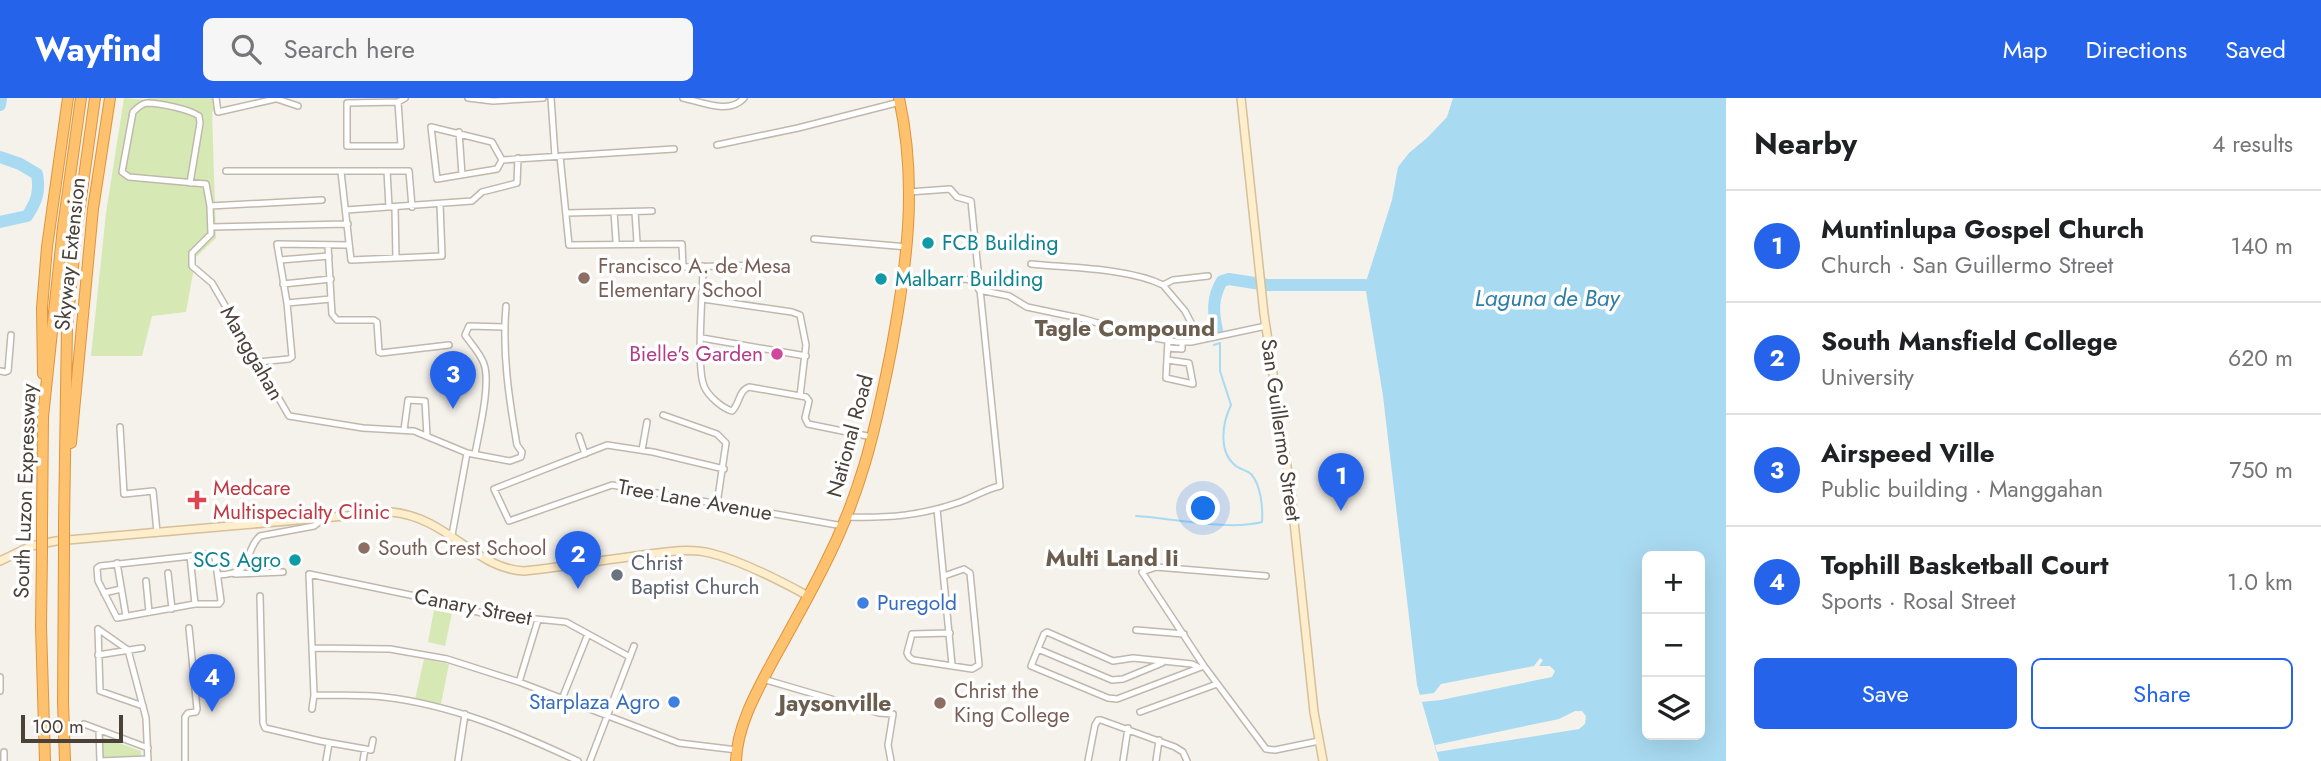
<!DOCTYPE html>
<html lang="en">
<head>
<meta charset="utf-8">
<style>
	body { margin:0; font-family:Jost,sans-serif; background:#f6f6f6; color:#202124 }
	.controls { position:absolute; right:21px; bottom:21px; display:grid; overflow:hidden; border-radius:10px; box-shadow:0 7px 28px #0002 }
	.controls button { width:63px; height:63px; display:grid; place-items:center; padding:0; border:0; border-bottom:2px solid #e0e0e0; background:#fff; color:#202124; font:35px sans-serif }
	.scale { position:absolute; left:21px; bottom:18px; width:102px; box-sizing:border-box; padding-left:7px; border:4px solid #4a4138; border-top:0; font-size:19px; line-height:24px; white-space:nowrap; color:#4a4138; -webkit-text-stroke:5px #fff; paint-order:stroke }
	.you { position:absolute; left:1204px; top:411px; width:24px; height:24px; margin:-18px; border:5px solid #fff; border-radius:50%; background:#1a73e8; box-shadow:0 0 0 10px #1a73e833 }
	.badge { display:grid; place-items:center; width:46px; height:46px; border-radius:50%; background:#2563eb; color:#fff; font-size:23px; font-weight:700 }
	.pin { position:absolute; translate:-50% -58px; filter:drop-shadow(0 2px 4px #0008) }
	.pin::after { content:''; position:absolute; top:37px; width:24px; height:21px; background:inherit; clip-path:polygon(0 0,100% 0,50% 100%) }
	.list { margin:0; padding:0; list-style:none }
	h2 { display:flex; justify-content:space-between; align-items:center; height:91px; margin:0; padding:0 28px; font-size:30px }
	h2 small { font-size:23px; font-weight:400; color:#757577 }
	.list li { display:grid; grid-template-columns:46px 1fr auto; gap:21px; align-items:center; box-sizing:border-box; height:112px; padding:0 28px; border-top:2px solid #e0e0e0 }
	.list b { display:block; font-size:26px; white-space:nowrap }
	.list p { margin:0; font-size:23px; white-space:nowrap; color:#757577 }
	.list em { font-size:23px; font-style:normal; color:#757577 }
	.actions { display:flex; gap:14px; padding:21px 28px }
	.actions a { flex:1; padding:16px 0; border:2px solid #2563eb; border-radius:10px; text-align:center; font-size:24px; color:#2563eb }
	.actions .main { background:#2563eb; color:#fff }
	.icon { flex:none; width:38px; height:38px; fill:none; stroke:currentColor; stroke-width:2; stroke-linecap:round; stroke-linejoin:round }
	.map { position:relative; flex:none; width:1726px; height:663px; overflow:hidden }
	header { display:flex; align-items:center; gap:42px; box-sizing:border-box; height:98px; padding:0 35px; background:#2563eb; color:#fff }
	header strong { font-size:33px }
	nav { display:flex; gap:38px; margin-inline-start:auto; font-size:24px }
	.search { width:490px; height:63px; background:#f6f6f6; display:flex; align-items:center; gap:18px; box-sizing:border-box; padding:0 24px; border-radius:10px; color:#757577; font-size:26px }
	main { display:flex }
	aside { flex:1; background:#fff }
	.map>svg:first-child { display:block }
	.green { fill:#d6e9b4 }
	.water { fill:#a8daf1; fill-rule:evenodd }
	.pier { fill:#f5f1eb }
	.lines { fill:none; stroke-linecap:round; stroke-linejoin:round }
	.stream { stroke:#a8daf1; stroke-width:2 }
	.river { stroke:#a8daf1; stroke-width:12 }
	.street-casing { stroke:#c1b8ad; stroke-width:8 }
	.secondary-casing { stroke:#d5c09a; stroke-width:10 }
	.highway-casing { stroke:#de943c; stroke-width:12 }
	.street { stroke:#fff; stroke-width:5 }
	.secondary { stroke:#ffeecb; stroke-width:7 }
	.highway { stroke:#fec16d; stroke-width:10 }
	.highway-bridge-casing { stroke:#de943c; stroke-width:12; stroke-linecap:butt }
	.highway-bridge { stroke:#fec16d; stroke-width:10 }
	.culture-dot { fill:#0f9aa8; stroke:#fff; stroke-width:2.5 }
	.education-dot { fill:#8d6e63; stroke:#fff; stroke-width:2.5 }
	.hotel-dot { fill:#d1479c; stroke:#fff; stroke-width:2.5 }
	.health-dot { fill:#e0444e; stroke:#fff; stroke-width:2.5 }
	.worship-dot { fill:#6b7280; stroke:#fff; stroke-width:2.5 }
	.shop-dot { fill:#3f7fe0; stroke:#fff; stroke-width:2.5 }
	.labels { text-anchor:middle; dominant-baseline:central; stroke-width:7; stroke-linejoin:round; paint-order:stroke }
	.culture-label { font-size:21px; fill:#0d838f; stroke:#fff; text-anchor:start }
	.street-label { font-size:21px; fill:#4a4138; stroke:#fff }
	.education-label { font-size:21px; fill:#785e54; stroke:#fff; text-anchor:start }
	.hotel-label { font-size:21px; fill:#b23c85; stroke:#fff; text-anchor:end }
	.health-label { font-size:21px; fill:#be3a42; stroke:#fff; text-anchor:start }
	.worship-label { font-size:21px; fill:#5b616d; stroke:#fff; text-anchor:start }
	.shop-label { font-size:21px; fill:#366cbe; stroke:#fff; text-anchor:start }
	.water-label { font-size:23px; font-style:italic; fill:#2d7ea6; stroke:#fff }
	.neighbourhood-label { font-size:23px; font-weight:bold; fill:#6c5e4f; stroke:#fff }
</style>
</head>
<body>
<header>
<strong>Wayfind</strong>
<div class="search"><svg class="icon" aria-label="search" viewBox="0 0 24 24"><circle cx="10" cy="10" r="6"/><path d="M15 15l6 6"/></svg>Search here</div>
<nav><a>Map</a><a>Directions</a><a>Saved</a></nav>
</header>
<main>
<div class="map">
<svg width="1726" height="663" viewBox="0 0 1726 663">
	<rect width="100%" height="100%" fill="#f5f1eb"/>
	<path class="green" d="M124,0L147,2L148,0H214L216,15L212,13L216,140L196,159L186,214L152,218L142,258H91L106,115Z
		M434,512L452,515L445,548L428,544Z
		M424,561L449,566L441,606L415,601Z
		M102,639L141,653V659L103,660Z"/>
	<path class="water" d="M1453,0H1726V663H1439L1417,587L1383,298L1365,187L1392,102L1398,69L1409,55L1427,40L1447,19ZM1647,458H1700V637H1647Z"/>
	<path class="pier" d="M1540,560L1543,562L1539,568H1550L1555,573L1552,579L1441,602L1421,604L1419,597L1434,595L1441,586L1534,568Z
		M1575,613H1582L1586,618L1585,626L1579,631L1437,654L1435,647L1559,621Z"/>
	<g class="lines">
		<path class="stream" d="M1136,418C1172,420 1228,433 1262,424C1263,410 1261,387 1251,376C1247,372 1241,372 1236,368C1218,354 1222,326 1231,307L1220,273V245L1214,247"/>
		<path class="river" d="M0,7L1,0
			M0,59L20,66L37,76C40,94 37,103 27,118L0,124
			M1217,232C1213,215 1212,199 1222,183L1229,181L1267,187H1365"/>
		<defs>
			<path id="street" d="M216,0L218,14L275,1
				M274,0L298,8
				M468,0L493,3L543,0
				M551,0L555,58
				M683,0C702,4 729,17 744,0
				M398,4L347,5V48H401L398,4L405,0
				M431,29L492,44L502,62L497,71L437,81Z
				M459,34L462,77
				M717,47L798,30L900,4
				M560,58L569,147L682,146L683,169
				M502,62L674,51
				M226,73H409L412,109
				M387,73L389,109
				M341,74L351,162L442,158L440,106
				M190,85L200,25L199,18C189,11 159,5 147,5C141,6 137,10 133,14L122,74L129,79L206,86L210,108L211,136L192,155V168L212,185L289,318L363,330L414,333L467,355L510,363L521,359L522,354L517,347C509,301 502,255 506,208
				M210,108L322,102
				M395,109L396,160
				M346,112L472,103L482,94L517,85L518,60
				M614,114L616,143
				M635,114L637,144
				M566,115L652,113
				M211,129L348,126
				M814,141L908,149
				M328,148L331,201L287,205L277,146L349,147
				M280,162L329,158
				M1031,166C1069,170 1129,170 1163,187L1185,213L1200,242
				M703,168C703,193 696,269 704,288C708,298 722,310 732,313C740,306 738,293 749,289L806,299L809,303L805,320L808,326L872,339
				M681,169L762,167
				M959,181C970,181 974,182 979,192L1009,198L1027,209L1084,221L1139,237L1177,244H1191L1266,228
				M283,186L331,181
				M1163,187L1173,182L1208,178
				M331,201L332,216L337,222H374L377,224L379,254L381,255L449,247
				M703,201L792,214L800,217L806,247L800,298
				M702,240L806,258
				M1168,250L1182,251V244
				M1167,262L1189,265L1193,286L1166,280L1168,242
				M258,264L289,261L292,259L287,205
				M0,273L5,274L8,273L11,237
				M663,317L717,336L726,345L717,406
				M120,329L124,396L153,393L157,434
				M404,332L408,302L425,303L427,338
				M579,338L585,356
				M642,352L647,324
				M475,356C479,334 491,286 484,266C480,255 471,246 465,237L469,228L504,229
				M724,371L653,354L607,347L494,391L509,423L612,387L843,428
				M937,411L952,567
				M847,419C890,420 919,418 960,404C974,399 986,391 1000,388L971,103L957,99L950,91L909,94
				M452,437L467,355
				M210,456L215,459L221,503L219,506H195L117,520L98,483L97,470L100,468Z
				M190,458L195,506
				M117,465L126,518
				M168,475L172,511
				M235,476L283,474
				M218,477C258,475 241,456 260,438L314,428L323,421
				M944,478L964,471L970,475L979,567L972,571L913,562L909,559L907,555L912,536L950,535
				M1266,478L1156,469L1142,474L1204,568L1266,651L1275,652L1319,643
				M146,483L149,514
				M104,495L121,491
				M260,498L263,625L265,630L320,643L371,652L373,642
				M908,504L917,511L947,508
				M98,531L128,552L146,620L148,663
				M98,531L100,593L143,608
				M1136,532L1184,536
				M312,550L390,551L447,561L519,584L679,645L737,652
				M1038,551L1112,582L1123,581L1162,565
				M98,557L142,550
				M1198,569L1192,566L1133,560L1113,563L1047,534L1044,536L1031,568L1108,600L1117,601L1204,568
				M0,579V593
				M763,581L879,615L893,616L888,647L891,663
				M519,584L538,522
				M314,597C337,598 361,596 384,599C453,607 516,634 578,663
				M562,601L588,536
				M312,611L314,597L309,476L415,498L486,516L566,524L630,559
				M1140,614L1217,586
				M84,626L148,650
				M99,632L100,663
				M4,663V654
				M100,663L148,661
				M185,663V619L188,615L196,614L197,611L189,530
				M326,663L329,645
				M363,663L365,651
				M458,663L465,616
				M590,663L634,548
				M1088,663L1095,627L1098,622H1101L1175,649L1183,654L1187,663
				M1123,663L1128,630
				M1156,663L1159,642"/>
			<path id="secondary" d="M1241,0L1264,216L1291,395L1314,614L1323,663
				M0,463L31,448L56,443L391,414C448,419 475,471 524,473C561,469 598,463 635,458C659,455 686,449 710,455C742,463 779,482 808,498"/>
			<path id="highway" d="M43,276L42,210L47,149L68,0
				M71,345L93,111L110,0
				M42,425L43,319L63,129L81,0
				M64,426L67,228L77,129L95,0
				M64,454L63,604L65,663
				M42,455L41,528L45,663
				M736,663C737,627 758,591 775,559C791,530 808,500 823,470C861,396 875,334 891,253C907,167 918,87 899,0"/>
		</defs>
		<use href="#street" class="street-casing"/>
		<use href="#secondary" class="secondary-casing"/>
		<use href="#highway" class="highway-casing"/>
		<use href="#street" class="street"/>
		<use href="#secondary" class="secondary"/>
		<use href="#highway" class="highway"/>
		<defs>
			<path id="highway-bridge" d="M64,454V426
				M42,455V425"/>
		</defs>
		<use href="#highway-bridge" class="highway-bridge-casing"/>
		<use href="#highway-bridge" class="highway-bridge"/>
	</g>
	<g class="culture-dot">
		<circle cx="928" cy="145" r="7"/>
		<circle cx="881" cy="181" r="7"/>
		<circle cx="295" cy="462" r="7"/>
	</g>
	<g class="education-dot">
		<circle cx="584" cy="180" r="7"/>
		<circle cx="364" cy="450" r="7"/>
		<circle cx="940" cy="605" r="7"/>
	</g>
	<circle class="hotel-dot" cx="777" cy="256" r="7"/>
	<path class="health-dot" d="M193.5 391.5h7v7h7v7h-7v7h-7v-7h-7v-7h7z"/>
	<circle class="worship-dot" cx="617" cy="477" r="7"/>
	<g class="shop-dot">
		<circle cx="863" cy="505" r="7"/>
		<circle cx="674" cy="604" r="7"/>
	</g>
	<g class="labels">
		<g class="culture-label">
			<text x="942" y="145">FCB Building</text>
			<text x="895" y="181">Malbarr Building</text>
			<text x="281" y="462" text-anchor="end">SCS Agro</text>
		</g>
		<g class="street-label">
			<text transform="translate(70 156) rotate(-84)">Skyway Extension</text>
			<text transform="translate(252 255) rotate(60)">Manggahan</text>
			<text transform="translate(1281 332) rotate(82)">San Guillermo Street</text>
			<text transform="translate(850 338) rotate(-75)">National Road</text>
			<text transform="translate(25 393) rotate(-88)">South Luzon Expressway</text>
			<text transform="translate(695 402) rotate(10)">Tree Lane Avenue</text>
			<text transform="translate(473 509) rotate(11)">Canary Street</text>
		</g>
		<g class="education-label">
			<text x="598" y="168">Francisco A. de Mesa<tspan x="598" dy="24">Elementary School</tspan></text>
			<text x="378" y="450">South Crest School</text>
			<text x="954" y="593">Christ the<tspan x="954" dy="24">King College</tspan></text>
		</g>
		<g class="hotel-label">
			<text x="763" y="256">Bielle's Garden</text>
		</g>
		<g class="health-label">
			<text x="213" y="390">Medcare<tspan x="213" dy="24">Multispecialty Clinic</tspan></text>
		</g>
		<g class="worship-label">
			<text x="631" y="465">Christ<tspan x="631" dy="24">Baptist Church</tspan></text>
		</g>
		<g class="shop-label">
			<text x="877" y="505">Puregold</text>
			<text x="660" y="604" text-anchor="end">Starplaza Agro</text>
		</g>
		<g class="water-label">
			<text x="1547" y="200">Laguna de Bay</text>
		</g>
		<g class="neighbourhood-label">
			<text x="1125" y="230">Tagle Compound</text>
			<text x="1112" y="460">Multi Land Ii</text>
			<text x="835" y="605">Jaysonville</text>
		</g>
	</g>
</svg>
<div class="controls">
<button>+</button>
<button>−</button>
<button><svg class="icon" aria-label="layers" viewBox="0 0 24 24"><path d="M12 4l9 5-9 5-9-5zM3 14l9 5 9-5"/></svg></button>
</div>
<div class="scale">100 m</div>
<div class="you"></div>
<div class="pin badge" style="left:1341px;top:413px">1</div>
<div class="pin badge" style="left:578px;top:491px">2</div>
<div class="pin badge" style="left:453px;top:311px">3</div>
<div class="pin badge" style="left:212px;top:614px">4</div>
</div>
<aside>
<h2>Nearby<small>4 results</small></h2>
<ul class="list">
<li><span class="badge">1</span><div><b>Muntinlupa Gospel Church</b><p>Church · San Guillermo Street</p></div><em>140 m</em></li>
<li><span class="badge">2</span><div><b>South Mansfield College</b><p>University</p></div><em>620 m</em></li>
<li><span class="badge">3</span><div><b>Airspeed Ville</b><p>Public building · Manggahan</p></div><em>750 m</em></li>
<li><span class="badge">4</span><div><b>Tophill Basketball Court</b><p>Sports · Rosal Street</p></div><em>1.0 km</em></li>
</ul>
<div class="actions"><a class="main">Save</a><a>Share</a></div>
</aside>
</main>
</body>
</html>
